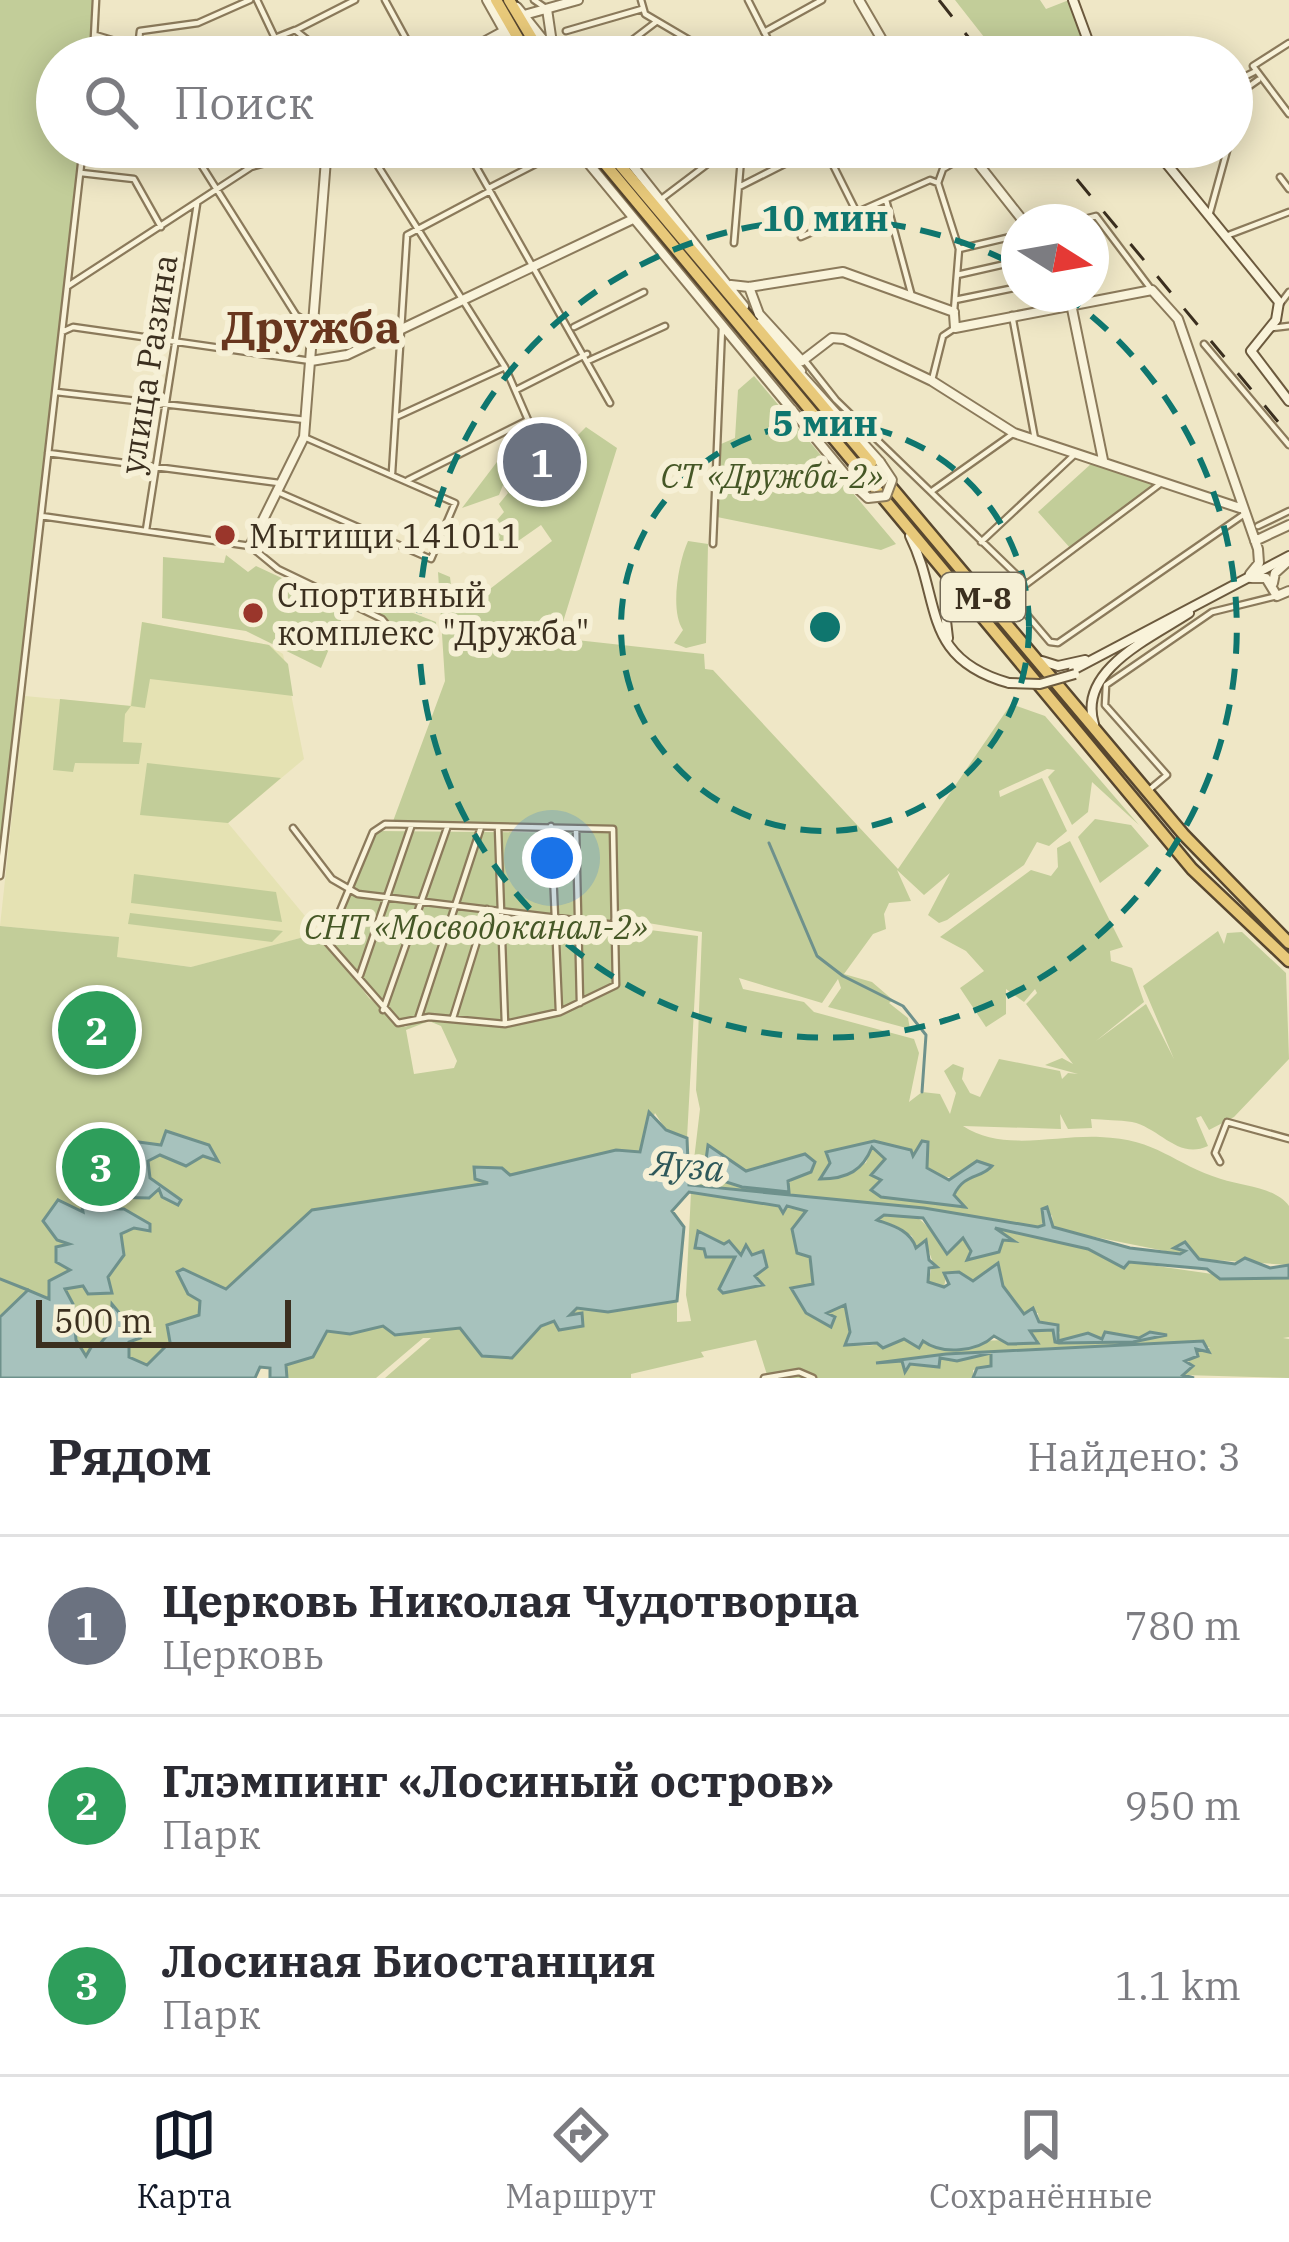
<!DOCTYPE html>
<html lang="ru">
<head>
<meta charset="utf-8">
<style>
	body { margin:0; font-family:"IBM Plex Serif",serif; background:#f2f2f3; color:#2b2b33 }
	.compass { position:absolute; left:1001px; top:204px; width:108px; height:108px; border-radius:50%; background:#fff; box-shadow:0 6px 30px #0003; rotate:101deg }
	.scale { position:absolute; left:36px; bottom:30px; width:255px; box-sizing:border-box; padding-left:12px; border:6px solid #3b2f1f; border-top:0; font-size:33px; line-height:42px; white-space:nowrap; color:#3b2f1f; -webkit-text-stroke:9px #f6f0d6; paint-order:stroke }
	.you { position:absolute; left:552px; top:858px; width:42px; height:42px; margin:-30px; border:9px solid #fff; border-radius:50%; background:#1a73e8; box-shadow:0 0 0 18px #1a73e833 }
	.badge { display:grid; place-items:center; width:78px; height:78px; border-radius:50%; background:#111827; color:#fff; font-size:39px; font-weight:700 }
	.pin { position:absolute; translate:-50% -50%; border:6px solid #fff; box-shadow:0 3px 12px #0006 }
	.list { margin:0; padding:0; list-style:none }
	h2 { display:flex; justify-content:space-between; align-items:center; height:156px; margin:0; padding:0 48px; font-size:51px }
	h2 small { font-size:39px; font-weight:400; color:#7c7c81 }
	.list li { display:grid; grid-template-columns:78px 1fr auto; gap:36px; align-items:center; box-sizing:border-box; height:180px; padding:0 48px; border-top:3px solid #e1e1e2 }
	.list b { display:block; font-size:45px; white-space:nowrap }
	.list p { margin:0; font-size:39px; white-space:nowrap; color:#7c7c81 }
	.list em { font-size:39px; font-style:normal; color:#7c7c81 }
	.icon { flex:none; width:66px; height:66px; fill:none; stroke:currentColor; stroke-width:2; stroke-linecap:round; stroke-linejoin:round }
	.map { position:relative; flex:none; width:1289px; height:1378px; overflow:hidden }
	.search { position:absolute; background:#fff; box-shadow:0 6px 30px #0003; left:36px; right:36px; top:36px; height:132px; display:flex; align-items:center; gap:30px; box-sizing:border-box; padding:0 42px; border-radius:66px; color:#7c7c81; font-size:45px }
	.sheet { height:696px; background:#fff }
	nav { display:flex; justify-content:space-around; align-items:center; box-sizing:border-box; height:168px; border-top:3px solid #e1e1e2; background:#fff; font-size:33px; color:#7c7c81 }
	nav a { display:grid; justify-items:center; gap:6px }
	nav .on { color:#111827 }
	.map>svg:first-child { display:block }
	.farmland { fill:#e5e2b3 }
	.green { fill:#c2cd99; fill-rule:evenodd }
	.water { fill:#a7c2bd; stroke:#6e918c; stroke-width:3 }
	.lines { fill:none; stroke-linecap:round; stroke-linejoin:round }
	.stream { stroke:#6e918c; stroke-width:3 }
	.minor-casing { stroke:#8b7a5b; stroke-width:9 }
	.tertiary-casing { stroke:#8b7a5b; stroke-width:12 }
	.secondary-casing { stroke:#6c5a3e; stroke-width:12 }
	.trunk-casing { stroke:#58472f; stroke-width:15 }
	.minor { stroke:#f9f3da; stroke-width:4.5 }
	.tertiary { stroke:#f9f3da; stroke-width:8 }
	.secondary { stroke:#f9f3da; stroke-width:8 }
	.trunk { stroke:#e8c97a; stroke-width:10 }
	.rail { stroke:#3b2f1f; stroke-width:3; stroke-dasharray:21 21; stroke-linecap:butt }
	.tertiary-bridge-casing { stroke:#8b7a5b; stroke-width:12; stroke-linecap:butt }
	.secondary-bridge-casing { stroke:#6c5a3e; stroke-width:12; stroke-linecap:butt }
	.tertiary-bridge { stroke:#f9f3da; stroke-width:8 }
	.secondary-bridge { stroke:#f9f3da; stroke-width:8 }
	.ring { fill:none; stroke:#0f766e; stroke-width:6; stroke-dasharray:21 15 }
	.poi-dot { fill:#9a362b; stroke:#f6f0d6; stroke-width:4.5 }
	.labels { text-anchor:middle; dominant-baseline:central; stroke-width:12; stroke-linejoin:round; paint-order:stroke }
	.shield { fill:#f6f0d6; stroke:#736956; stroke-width:3 }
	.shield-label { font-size:30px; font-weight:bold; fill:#3b2f1f }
	.street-label { font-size:33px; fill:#3b2f1f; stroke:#f6f0d6 }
	.park-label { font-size:33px; font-style:italic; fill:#455726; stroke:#f6f0d6 }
	.poi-label { font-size:33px; fill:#3b2f1f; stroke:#f6f0d6; text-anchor:start }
	.water-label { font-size:36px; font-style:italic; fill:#2e585a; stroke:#f6f0d6 }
	.district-label { font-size:45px; font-weight:bold; fill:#68361e; stroke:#f6f0d6 }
	.centre { fill:#0f766e; stroke:#f6f0d6; stroke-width:6 }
	.ring-label { font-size:36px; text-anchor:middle; font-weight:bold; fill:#0f766e; stroke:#f6f0d6; stroke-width:12; stroke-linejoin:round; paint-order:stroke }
</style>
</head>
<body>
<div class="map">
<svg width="1289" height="1378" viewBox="0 0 1289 1378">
	<rect width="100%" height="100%" fill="#efe7c6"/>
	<path class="farmland" d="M142,622L269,645L283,654L304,759L228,823L319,933L192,967L116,957L118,937L0,926L25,696L130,706Z"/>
	<path class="green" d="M0,0H94L91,57H57V147H81L0,843Z
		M955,0H1040L1046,9L1069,0L1088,57H1015L1005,44L995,51Z
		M754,376L896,544L881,550L717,517L721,444L735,438L738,390Z
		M532,424L535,430L503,463L526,487L586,427L617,448L558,638L704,654L705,669L713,670L898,869L1011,704L1045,716L1139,825L1092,782L1088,812L1072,825L1048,777L1055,770L1047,769L999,791L1000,797L1042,778L1067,831L1049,846L1037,842L1024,865L947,920L939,923L928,915L950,873L924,895L897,870L911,901L889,903L884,914L886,929L873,934L844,974L872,982L893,1000L889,1003L908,1018L910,1029L828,1007L841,988L838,979L822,1003L739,978L743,989L804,1002L814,1012L914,1039L919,1053L909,1102L922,1092L940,1094L950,1114L956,1093L944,1071L953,1064L964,1068L962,1079L970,1093L980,1097L999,1059L1060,1071L1062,1079L1068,1073L1078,1074L1045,1065L1062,1058L1073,1064L1026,1004L1037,993L1035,989L1024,1002L1006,989V1014L986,1027L960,988L984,971L966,951L940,937L1031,870L1051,876L1058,867L1057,848L1070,841L1123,947L1110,951L1111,961L1132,968L1144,1002L1096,1041L1146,1004L1174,1059L1143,986L1218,931L1224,944L1227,933L1242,932L1286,973L1289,1059L1234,1117L1209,1130L1201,1116L1196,1118L1208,1146C1178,1160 1160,1128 1132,1122C1119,1120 1104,1120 1091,1119L1092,1128L1068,1129L1060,1114L1061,1129L963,1126C1002,1152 1055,1135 1100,1137C1158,1139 1173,1164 1221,1179C1243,1186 1275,1187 1289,1206V1265L1199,1259L1185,1242L1177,1245L1186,1254H1180L1060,1230L1053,1227L1052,1215L1038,1227L924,1208L691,1185L700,1109L696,1090L702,932L618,918L613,826L392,824L445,681L438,572L450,577L453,603L464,609L552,541L541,525L511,546L499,540L500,535L496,542L488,538L495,524L503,527L497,520L504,512L499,504L508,493L503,485L499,495L462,508L525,425ZM874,1141L912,1157L925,1154L927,1168L938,1176L959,1178L967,1167L983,1164L991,1170L966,1176L954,1195L964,1207L881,1197L872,1190L881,1181L871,1175L886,1159L881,1149L871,1147L866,1163L821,1178L830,1163L827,1152ZM708,1146L746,1171L805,1154L807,1170C799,1174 790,1183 784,1186C761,1196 732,1182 708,1178Z
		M1092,463L1157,483L1071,549L1038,512Z
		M688,541L708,544L706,643L686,648L674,643L683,630C670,611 678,563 688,541Z
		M226,555L248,572L256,566L346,608L321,668L246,631L162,618L163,557L224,563Z
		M352,589L436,622L437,644L394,628L346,600Z
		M142,622L269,645L288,664L293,696L150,679L145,708L131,706L125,714L123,742L142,743L139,764L75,763L73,772L53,770L60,699L131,706Z
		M147,763L281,778L228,823L140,815Z
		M1095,819L1131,825L1149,846L1100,883L1078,837Z
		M378,831L612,833L614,984C580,1001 545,1019 507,1023C470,1027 439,1014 402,1023L329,942Z
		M134,874L276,892L282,922L131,903Z
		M130,913L283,931L272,942L128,924Z
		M0,926L119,937L117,957L191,967L319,933L369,998L405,1027C436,1013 467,1027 499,1025C542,1024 580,1005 617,986L618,926L698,936L687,1138L666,1130L655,1113L640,1152L616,1150L510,1175L474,1167L493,1182L312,1210L225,1289L183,1269L200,1300L198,1316L176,1322L165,1352L147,1365L129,1357V1351L0,1378ZM429,1021L441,1026L457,1061L454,1068L414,1074L406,1030Z
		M691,1192L806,1211L794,1234L797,1253L810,1257L813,1285L791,1289L821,1321L835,1318L827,1313L845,1305L850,1333L846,1344C867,1348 880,1344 899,1341C917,1337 899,1344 917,1343C955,1343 998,1339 1038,1340L1029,1331L1053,1330V1335L1057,1341L1060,1332L1039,1321L1038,1313L1024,1314L1000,1280L986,1273L973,1281L946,1277L944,1287L928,1282L933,1263L925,1240L916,1249L912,1236L877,1220C913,1198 930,1228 946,1254L963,1238L972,1252L983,1254L1003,1240H1014L995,1228L1088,1249L1123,1267L1129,1262L1240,1278H1289V1337L1283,1338L1289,1339V1378L1183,1375L1195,1348L1204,1352L1210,1347H1202V1341L1004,1350L877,1362L902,1361L904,1372L910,1364L938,1367L939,1358L991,1353V1367L973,1370V1378H768L756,1340L701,1352L704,1357L631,1374V1378H385L431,1338H423L376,1378H287L286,1365L313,1357L327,1331L350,1334L383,1326L396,1335L460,1328L482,1356L554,1321L578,1328L570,1313L577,1308L608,1312L677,1301V1322L691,1321L686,1295Z"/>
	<path class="water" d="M649,1112L666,1130L687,1138L689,1185L924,1208L1038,1227L1044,1225L1042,1209L1047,1207L1053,1227L1130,1248L1180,1254L1185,1251L1174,1248L1185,1242L1199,1259L1235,1264L1245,1258L1270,1268L1289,1265V1278L1220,1279L1207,1269L1129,1262L1124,1268L1088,1249L995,1228L1014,1241L1003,1240L999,1252L967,1260L971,1251L963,1238L947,1254L923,1218L884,1215L877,1220C890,1225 910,1229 916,1248L926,1240L929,1260L937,1267L929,1268L928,1282L944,1287L949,1284L944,1273L959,1272L973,1281L998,1263L1003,1286L1024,1314L1033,1308L1039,1322L1058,1325V1341L1088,1333L1102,1339L1105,1332L1139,1338L1150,1332L1167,1335L1133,1342L1059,1343L1055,1342L1053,1330L1030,1331L1038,1343L1008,1344L994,1336C977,1352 942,1355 923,1341L919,1348L904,1339L883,1348L877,1343L845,1345L850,1332L845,1305L827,1313L835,1317L831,1327L806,1313L791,1288L813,1284L810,1257L797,1253L792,1229L806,1211L787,1206L783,1213L779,1206L689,1192L672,1211L684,1227L677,1301L608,1312L577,1308L570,1315L582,1313L583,1326L559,1330L554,1321L541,1326L512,1358L482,1356L460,1328L395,1335L383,1326L350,1334L327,1331L313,1357L286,1365L287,1378H270V1368L260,1367L255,1378H0V1317L28,1290L49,1299V1281L70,1270L56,1262V1247L69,1244L57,1240L43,1221L58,1200L83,1212L81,1201L72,1197L80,1179L74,1163L82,1157L90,1163L117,1139L161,1145L166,1131L209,1145L218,1161L203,1156L186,1166L160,1155L148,1161L150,1178L181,1200L178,1205L162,1197L159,1189L149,1198L103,1197L101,1209H124L150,1224V1231L134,1228L121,1234L124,1255L108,1277L112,1293L88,1294L83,1286L65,1289L73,1304L76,1340L86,1356L93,1344L99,1345L110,1332L112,1304L140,1338L129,1342V1357L147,1365L170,1342L167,1325L199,1315L200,1301L188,1294L177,1272L183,1269L226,1289L312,1210L488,1183L475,1179L474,1167L502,1168L510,1175L616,1150L640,1152Z
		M874,1141L911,1150L913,1156L922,1141L928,1142L927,1168L949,1180L977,1161L992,1166C981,1179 964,1173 954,1195L965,1207L881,1197L871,1190L881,1180L871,1175L885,1159L872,1147C863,1170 848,1179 820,1179L830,1163L826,1152Z
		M708,1145L746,1171L805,1154L815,1162L811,1172L788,1181L789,1192L742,1187L704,1175Z
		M698,1231L724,1244L729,1241L741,1255L746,1245L752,1255L763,1251L767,1267L755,1276L763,1285L723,1293L719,1289L735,1257H706L704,1249L695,1248Z
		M1203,1341L1209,1352L1196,1349L1198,1356L1185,1361L1193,1366L1183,1375L1194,1378H973L977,1368L991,1366V1353L957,1361L940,1358L939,1367L910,1364L905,1372L902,1361L876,1363L946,1354Z"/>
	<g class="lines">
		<path class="stream" d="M769,843L817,956L843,976L903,1006L926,1035L922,1092
			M0,1279L28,1290"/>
		<defs>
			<path id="minor" d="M257,0L275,38L295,30L329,57
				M385,0L416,57
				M534,0L547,9
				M641,0L645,14L718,57
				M748,0L777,57
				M296,30L355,0
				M566,31L642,9
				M764,32L822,0
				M95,35L168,57
				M496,36L508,57
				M1289,43L1253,66L1289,114
				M93,57L96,0
				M137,57L140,31L198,23L250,0
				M610,57L656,22
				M692,57L702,50
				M1232,83L1254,72
				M1232,130L1241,92L1258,80
				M190,147L296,315L311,324
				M366,147L505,367L528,420L408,480
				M465,147L610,403
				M824,147L856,211
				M632,165L655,147
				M81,173L134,179L161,227
				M1280,177L1289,189
				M938,183L959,249L954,311
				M938,183L943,169L970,153
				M739,187L818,147
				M489,188L561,151L559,147
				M660,200L730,147
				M886,200L911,293
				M1209,216L1228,147
				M1073,222L1096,216L1151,289
				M1226,236L1289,212
				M801,237L930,180L938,183
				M734,243L742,147
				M959,249L1019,235
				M957,275L1019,261
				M68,286L251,167L324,147
				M955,300L1019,287
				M1280,304L1289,292
				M1012,315L1035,439
				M574,327L644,292
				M1272,328L1289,326
				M62,332L73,327L311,361
				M1204,344L1289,445
				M590,360L665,326
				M806,362L836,400L1026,584
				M932,380L943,336L955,328
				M518,389L587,354
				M56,392L306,420
				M396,417L505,367
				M48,453L279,483
				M392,473L407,235L490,191
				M932,491L1014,433
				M280,493L431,559L455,503L304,437
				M41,516L250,546L278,569L382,619L391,630
				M1258,526L1289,511
				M146,530L197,204
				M981,542L1073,456
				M713,544L722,328
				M1011,596L1050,642L1058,643L1243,515
				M988,598H1008L1160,484
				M1149,790L1167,775L1105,705L1106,685L1212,612L1277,596
				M385,824L613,829L616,985L560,1012L505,1024L429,1017L398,1023L327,942L373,832Z
				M551,826L559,1011
				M498,827L505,1024
				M293,828L332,879L358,894L616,925
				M576,829L580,1003
				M0,876L83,147
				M360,975L411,827
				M383,1010L447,828
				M453,1018L487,909
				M418,1019L481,827
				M1220,1162L1215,1153L1227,1122L1289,1139
				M764,1378L799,1372L813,1378"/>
			<path id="tertiary" d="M487,0L519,57
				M859,0L892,57
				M517,7L557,57
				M547,9L552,43
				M524,15L578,0
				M456,57L504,31
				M575,147L854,485
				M618,147L744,306
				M965,147L1024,222
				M731,285L749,287L843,272L954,312
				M749,287L759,314L802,361L832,338L844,339L932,381L1014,433L1240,508
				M1069,294L1103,460
				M954,314L955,328L1152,290L1178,319L1258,549L1259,563L1250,574
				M760,323L801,371
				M311,361L347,355L631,220
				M797,370L880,462
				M1255,541L1289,525
				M250,546L304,437L327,147
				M1251,578H1266L1277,596L1289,591
				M1273,583L1275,573L1286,563"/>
			<path id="secondary" d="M1073,0L1094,57
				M1153,147L1279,302L1276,320L1251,351L1289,401
				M910,536C942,600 920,658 1009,683
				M948,638L945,612L955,606L972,610
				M1042,661L1058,666L1085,660
				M1073,670L1289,556
				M1094,724C1077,670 1151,638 1189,613"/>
			<path id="trunk" d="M496,0L529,57
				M509,0L543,57
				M591,147L1192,869L1289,961
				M605,147L1184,835L1289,943"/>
		</defs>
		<use href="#minor" class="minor-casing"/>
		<use href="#tertiary" class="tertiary-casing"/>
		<use href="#secondary" class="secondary-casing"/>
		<use href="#trunk" class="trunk-casing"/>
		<use href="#minor" class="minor"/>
		<use href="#tertiary" class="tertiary"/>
		<use href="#secondary" class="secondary"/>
		<use href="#trunk" class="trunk"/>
		<path class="rail" d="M939,0L984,57
			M1050,147L1289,435"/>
		<defs>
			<path id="tertiary-bridge" d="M854,485L868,498L886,496L892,480L880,462"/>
			<path id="secondary-bridge" d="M1009,683L1040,684L1075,674"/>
		</defs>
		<use href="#tertiary-bridge" class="tertiary-bridge-casing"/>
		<use href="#secondary-bridge" class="secondary-bridge-casing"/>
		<use href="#tertiary-bridge" class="tertiary-bridge"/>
		<use href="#secondary-bridge" class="secondary-bridge"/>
	</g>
	<g class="ring">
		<circle cx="825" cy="627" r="204"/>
		<path d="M1063 294A409 409 0 1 1 1017 266"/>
	</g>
	<g class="poi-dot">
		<circle cx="225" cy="535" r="12"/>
		<circle cx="253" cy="613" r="12"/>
	</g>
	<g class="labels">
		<rect class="shield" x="941" y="573" width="84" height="48" rx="9"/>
		<g class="shield-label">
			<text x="983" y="597">М-8</text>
		</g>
		<g class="street-label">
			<text transform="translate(148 364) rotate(-81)">улица Разина</text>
		</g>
		<g class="park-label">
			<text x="772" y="475">СТ «Дружба-2»</text>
			<text x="476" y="926">СНТ «Мосводоканал-2»</text>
		</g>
		<g class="poi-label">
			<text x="249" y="535">Мытищи 141011</text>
			<text x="277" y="594">Спортивный<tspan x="277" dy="38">комплекс "Дружба"</tspan></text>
		</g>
		<g class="water-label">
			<text transform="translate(688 1165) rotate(5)">Яуза</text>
		</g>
		<g class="district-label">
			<text x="311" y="326">Дружба</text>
		</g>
	</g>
	<circle cx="825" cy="627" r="18" class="centre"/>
	<g class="ring-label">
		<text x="825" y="231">10 мин</text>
		<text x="825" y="436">5 мин</text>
	</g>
</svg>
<svg class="compass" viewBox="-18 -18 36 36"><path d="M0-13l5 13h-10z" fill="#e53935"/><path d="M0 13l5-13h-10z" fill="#7c7c81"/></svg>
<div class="scale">500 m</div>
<div class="you"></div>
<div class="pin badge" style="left:542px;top:462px;background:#6b7280">1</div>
<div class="pin badge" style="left:97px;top:1030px;background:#2e9e5b">2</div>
<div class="pin badge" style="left:101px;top:1167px;background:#2e9e5b">3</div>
<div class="search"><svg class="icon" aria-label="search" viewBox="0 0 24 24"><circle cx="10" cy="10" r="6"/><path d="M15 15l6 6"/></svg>Поиск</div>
</div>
<section class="sheet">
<h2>Рядом<small>Найдено: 3</small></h2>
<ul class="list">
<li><span class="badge" style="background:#6b7280">1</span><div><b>Церковь Николая Чудотворца</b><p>Церковь</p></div><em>780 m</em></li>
<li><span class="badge" style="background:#2e9e5b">2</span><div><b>Глэмпинг «Лосиный остров»</b><p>Парк</p></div><em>950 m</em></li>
<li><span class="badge" style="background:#2e9e5b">3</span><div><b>Лосиная Биостанция</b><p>Парк</p></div><em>1.1 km</em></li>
</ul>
</section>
<nav>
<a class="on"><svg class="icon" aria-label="map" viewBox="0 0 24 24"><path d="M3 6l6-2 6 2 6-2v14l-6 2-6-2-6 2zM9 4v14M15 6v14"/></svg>Карта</a>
<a><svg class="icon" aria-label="directions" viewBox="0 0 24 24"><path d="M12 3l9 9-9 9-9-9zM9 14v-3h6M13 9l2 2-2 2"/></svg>Маршрут</a>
<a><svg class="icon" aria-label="saved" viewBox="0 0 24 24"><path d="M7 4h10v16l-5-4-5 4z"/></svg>Сохранённые</a>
</nav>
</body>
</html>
